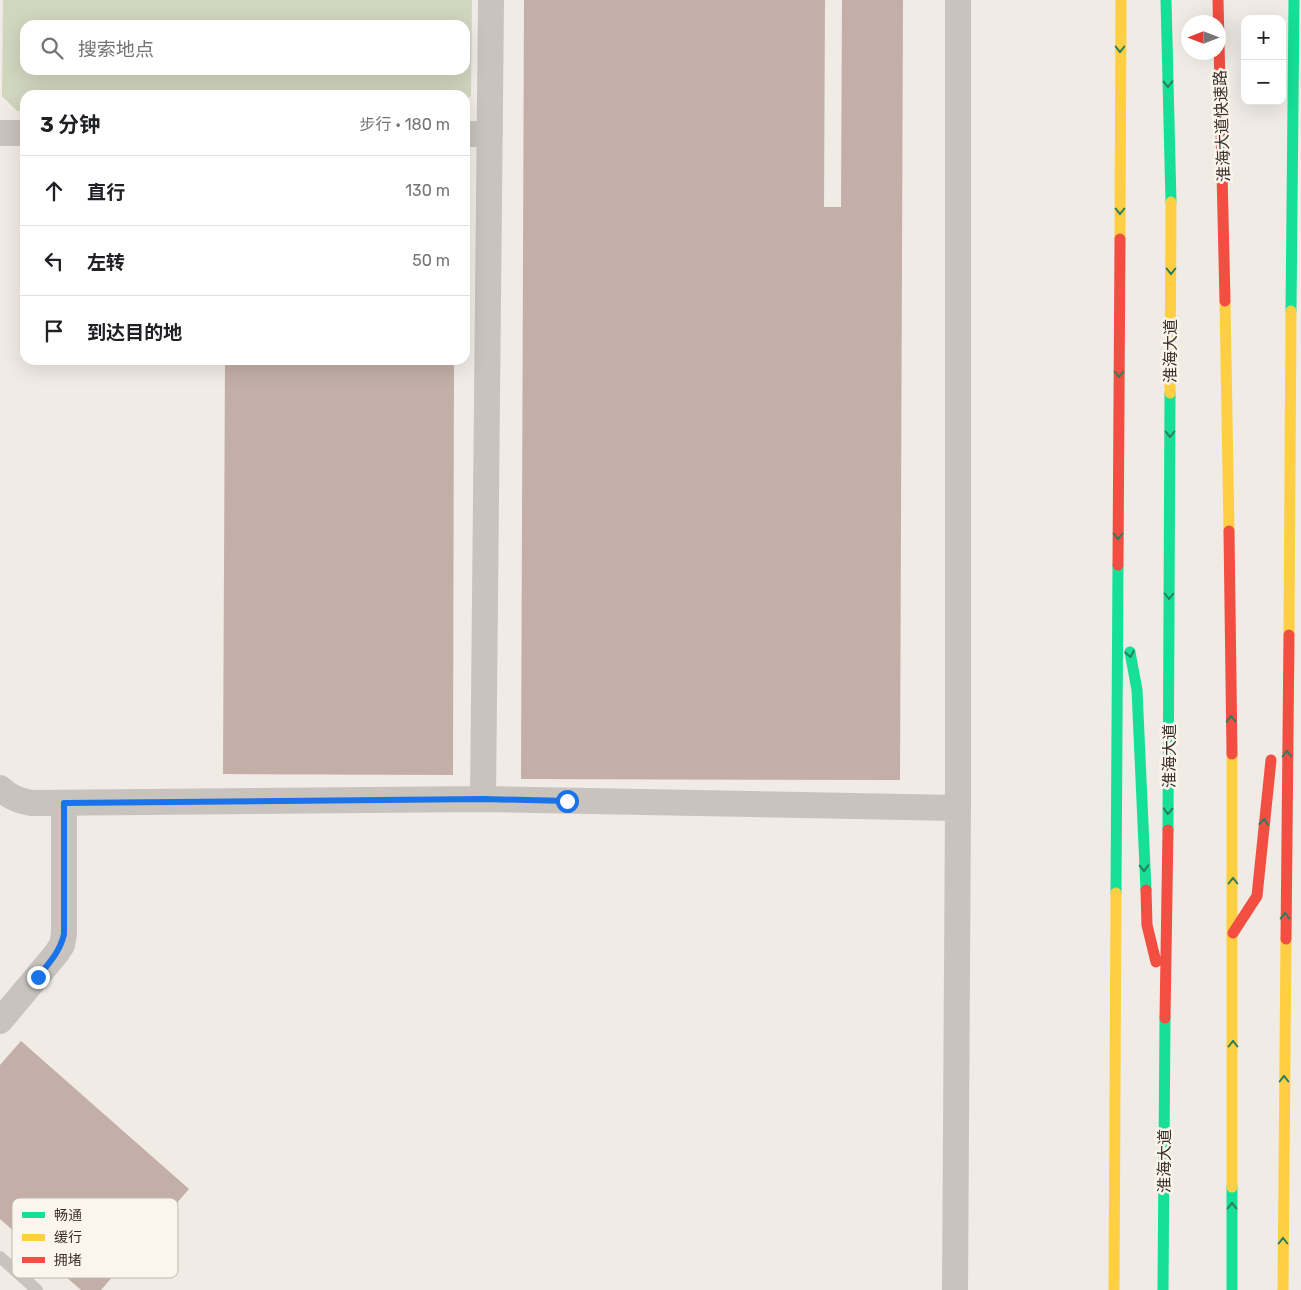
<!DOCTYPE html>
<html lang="zh">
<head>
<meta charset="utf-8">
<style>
	body { margin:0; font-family:Rubik,"Noto Sans SC",sans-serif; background:#f6f6f6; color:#202124 }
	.controls { position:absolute; right:15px; top:15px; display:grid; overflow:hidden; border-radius:10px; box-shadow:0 5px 20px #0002 }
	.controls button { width:45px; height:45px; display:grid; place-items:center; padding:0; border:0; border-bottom:1px solid #e0e0e0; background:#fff; color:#202124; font:25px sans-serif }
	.compass { position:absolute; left:1181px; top:15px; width:45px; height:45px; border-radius:50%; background:#fff; box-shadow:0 5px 20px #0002; rotate:270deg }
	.stop { position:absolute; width:15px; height:15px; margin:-11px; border:4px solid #1a73e8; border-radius:50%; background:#fff }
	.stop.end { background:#1a73e8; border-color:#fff; box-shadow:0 1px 5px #0008 }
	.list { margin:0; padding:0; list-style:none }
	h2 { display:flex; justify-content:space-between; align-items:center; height:65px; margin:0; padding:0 20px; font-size:21px }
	h2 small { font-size:16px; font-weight:400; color:#757577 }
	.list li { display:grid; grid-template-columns:32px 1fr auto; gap:15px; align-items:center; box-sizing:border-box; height:70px; padding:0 20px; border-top:1px solid #e0e0e0 }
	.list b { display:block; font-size:19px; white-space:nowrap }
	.list em { font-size:16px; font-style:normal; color:#757577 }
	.icon { flex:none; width:28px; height:28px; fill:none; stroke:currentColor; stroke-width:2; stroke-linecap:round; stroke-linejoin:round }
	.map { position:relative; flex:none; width:1301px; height:1290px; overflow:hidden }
	.search { position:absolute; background:#fff; box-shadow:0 5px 20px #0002; left:20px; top:20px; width:450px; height:55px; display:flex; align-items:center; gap:12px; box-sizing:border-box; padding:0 18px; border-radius:15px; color:#757577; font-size:19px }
	.panel { position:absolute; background:#fff; box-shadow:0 5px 20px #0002; left:20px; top:90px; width:450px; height:275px; border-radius:15px }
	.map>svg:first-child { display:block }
	.grass { fill:#d1d6bf; fill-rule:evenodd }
	.building { fill:#c3afa7 }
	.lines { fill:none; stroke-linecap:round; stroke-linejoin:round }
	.lane { stroke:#c9c3be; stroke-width:12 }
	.street { stroke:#c9c3be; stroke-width:26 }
	.fast { stroke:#16e098; stroke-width:11 }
	.slow { stroke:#ffcf43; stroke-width:11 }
	.jam { stroke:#f24e42; stroke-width:11 }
	.oneway { stroke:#2a7f5c }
	.route { stroke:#1a73e8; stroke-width:6 }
	.labels { text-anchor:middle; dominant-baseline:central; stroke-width:5; stroke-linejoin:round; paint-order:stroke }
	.street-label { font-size:16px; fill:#3b302b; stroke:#fbf5ee }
	.key { fill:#fbf5ee; stroke:#c1bab4; stroke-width:1 }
	.key-label { font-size:14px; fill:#3b302b }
</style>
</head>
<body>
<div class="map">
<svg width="1301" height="1290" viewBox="0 0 1301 1290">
	<rect width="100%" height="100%" fill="#f0ebe5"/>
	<path class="grass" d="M3,0H472L471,96L465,101V95H25V111H17L2,96ZM25,25H465V70H25Z"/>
	<path class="building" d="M524,0H825L824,207H841L842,0H903L900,780L521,779Z
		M225,360H454L453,775L223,774Z
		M21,1041L189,1189L101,1290H81L0,1219V1065Z"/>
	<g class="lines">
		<path class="lane" d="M0,1257L37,1290"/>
		<path class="street" d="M0,133H25
			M465,134H490
			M0,788C9,797 19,801 31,803L483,799L958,808
			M483,799L491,0
			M0,1021L56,954L62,945L64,934V803
			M955,1290L958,808V0"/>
		<path class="fast" d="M1166,0L1171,202
			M1291,311L1294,0
			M1130,652L1137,690L1146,890
			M1168,830L1170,393
			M1116,893L1118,565
			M1163,1290L1165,1018
			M1232,1290V1187"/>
		<path class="slow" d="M1120,239L1121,0
			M1225,301L1229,531
			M1170,393L1171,202
			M1289,635L1291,311
			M1232,754V1187
			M1114,1290L1116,893
			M1283,1290L1286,939"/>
		<path class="jam" d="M1218,0L1225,301
			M1229,531L1232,754
			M1118,565L1120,239
			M1146,890L1147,925L1156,962
			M1233,933L1257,896L1271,760
			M1286,939L1289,635
			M1165,1018L1168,830"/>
	</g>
	<defs><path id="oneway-chevron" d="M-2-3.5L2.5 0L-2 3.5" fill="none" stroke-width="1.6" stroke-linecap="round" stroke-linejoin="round" transform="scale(1.25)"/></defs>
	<g class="oneway">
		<use href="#oneway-chevron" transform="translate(1120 49) rotate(90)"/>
		<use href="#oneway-chevron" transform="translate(1168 84) rotate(89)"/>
		<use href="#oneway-chevron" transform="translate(1120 211) rotate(90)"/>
		<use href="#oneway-chevron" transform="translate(1171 271) rotate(90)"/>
		<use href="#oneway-chevron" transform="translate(1119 374) rotate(90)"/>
		<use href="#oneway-chevron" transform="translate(1170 434) rotate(90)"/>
		<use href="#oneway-chevron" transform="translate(1118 536) rotate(90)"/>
		<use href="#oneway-chevron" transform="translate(1169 596) rotate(90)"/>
		<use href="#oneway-chevron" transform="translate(1130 654) rotate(79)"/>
		<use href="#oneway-chevron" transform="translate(1231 719) rotate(-91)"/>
		<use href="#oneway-chevron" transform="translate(1287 754) rotate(-90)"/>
		<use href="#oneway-chevron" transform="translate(1168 811) rotate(91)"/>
		<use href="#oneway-chevron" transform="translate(1264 822) rotate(-84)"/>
		<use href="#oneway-chevron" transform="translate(1144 868) rotate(88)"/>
		<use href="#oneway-chevron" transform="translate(1233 881) rotate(-90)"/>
		<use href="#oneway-chevron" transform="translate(1285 916) rotate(-90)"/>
		<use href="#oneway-chevron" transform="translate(1233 1044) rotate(-90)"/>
		<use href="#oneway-chevron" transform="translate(1284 1079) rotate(-90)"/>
		<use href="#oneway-chevron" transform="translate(1232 1206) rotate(-90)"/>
		<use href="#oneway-chevron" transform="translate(1283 1241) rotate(-90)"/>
	</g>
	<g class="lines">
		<path class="route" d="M38,977C49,963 60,952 64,934V803L483,799L567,801"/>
	</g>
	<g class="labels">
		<g class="street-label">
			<text transform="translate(1222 126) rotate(-92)">淮海大道快速路</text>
			<text transform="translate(1170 351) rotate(-90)">淮海大道</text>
			<text transform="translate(1169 756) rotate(-90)">淮海大道</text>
			<text transform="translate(1164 1161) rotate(-90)">淮海大道</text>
		</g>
	</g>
	<rect x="12" y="1198" width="166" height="80" rx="8" class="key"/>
	<rect x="22" y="1212" width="23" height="6" fill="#16e098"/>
	<rect x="22" y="1234" width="23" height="7" fill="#ffcf43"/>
	<rect x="22" y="1257" width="23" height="6" fill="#f24e42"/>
	<g class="key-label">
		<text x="54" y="1220">畅通</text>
		<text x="54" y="1242">缓行</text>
		<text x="54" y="1265">拥堵</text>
	</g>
</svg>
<div class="controls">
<button>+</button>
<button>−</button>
</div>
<svg class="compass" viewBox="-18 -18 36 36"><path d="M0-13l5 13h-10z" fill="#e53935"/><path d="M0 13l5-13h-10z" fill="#757577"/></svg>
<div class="stop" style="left:567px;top:801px"></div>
<div class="stop end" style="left:38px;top:977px"></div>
<div class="search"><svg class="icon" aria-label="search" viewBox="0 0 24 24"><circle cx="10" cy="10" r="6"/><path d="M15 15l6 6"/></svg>搜索地点</div>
<section class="panel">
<h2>3 分钟<small>步行 · 180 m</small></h2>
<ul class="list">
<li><svg class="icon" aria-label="ahead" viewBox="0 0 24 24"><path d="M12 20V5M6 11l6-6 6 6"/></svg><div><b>直行</b></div><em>130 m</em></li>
<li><svg class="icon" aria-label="left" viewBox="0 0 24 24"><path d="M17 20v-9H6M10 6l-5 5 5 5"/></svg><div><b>左转</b></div><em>50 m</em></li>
<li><svg class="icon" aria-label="arrive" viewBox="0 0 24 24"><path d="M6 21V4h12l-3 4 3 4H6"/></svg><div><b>到达目的地</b></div></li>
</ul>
</section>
</div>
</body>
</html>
